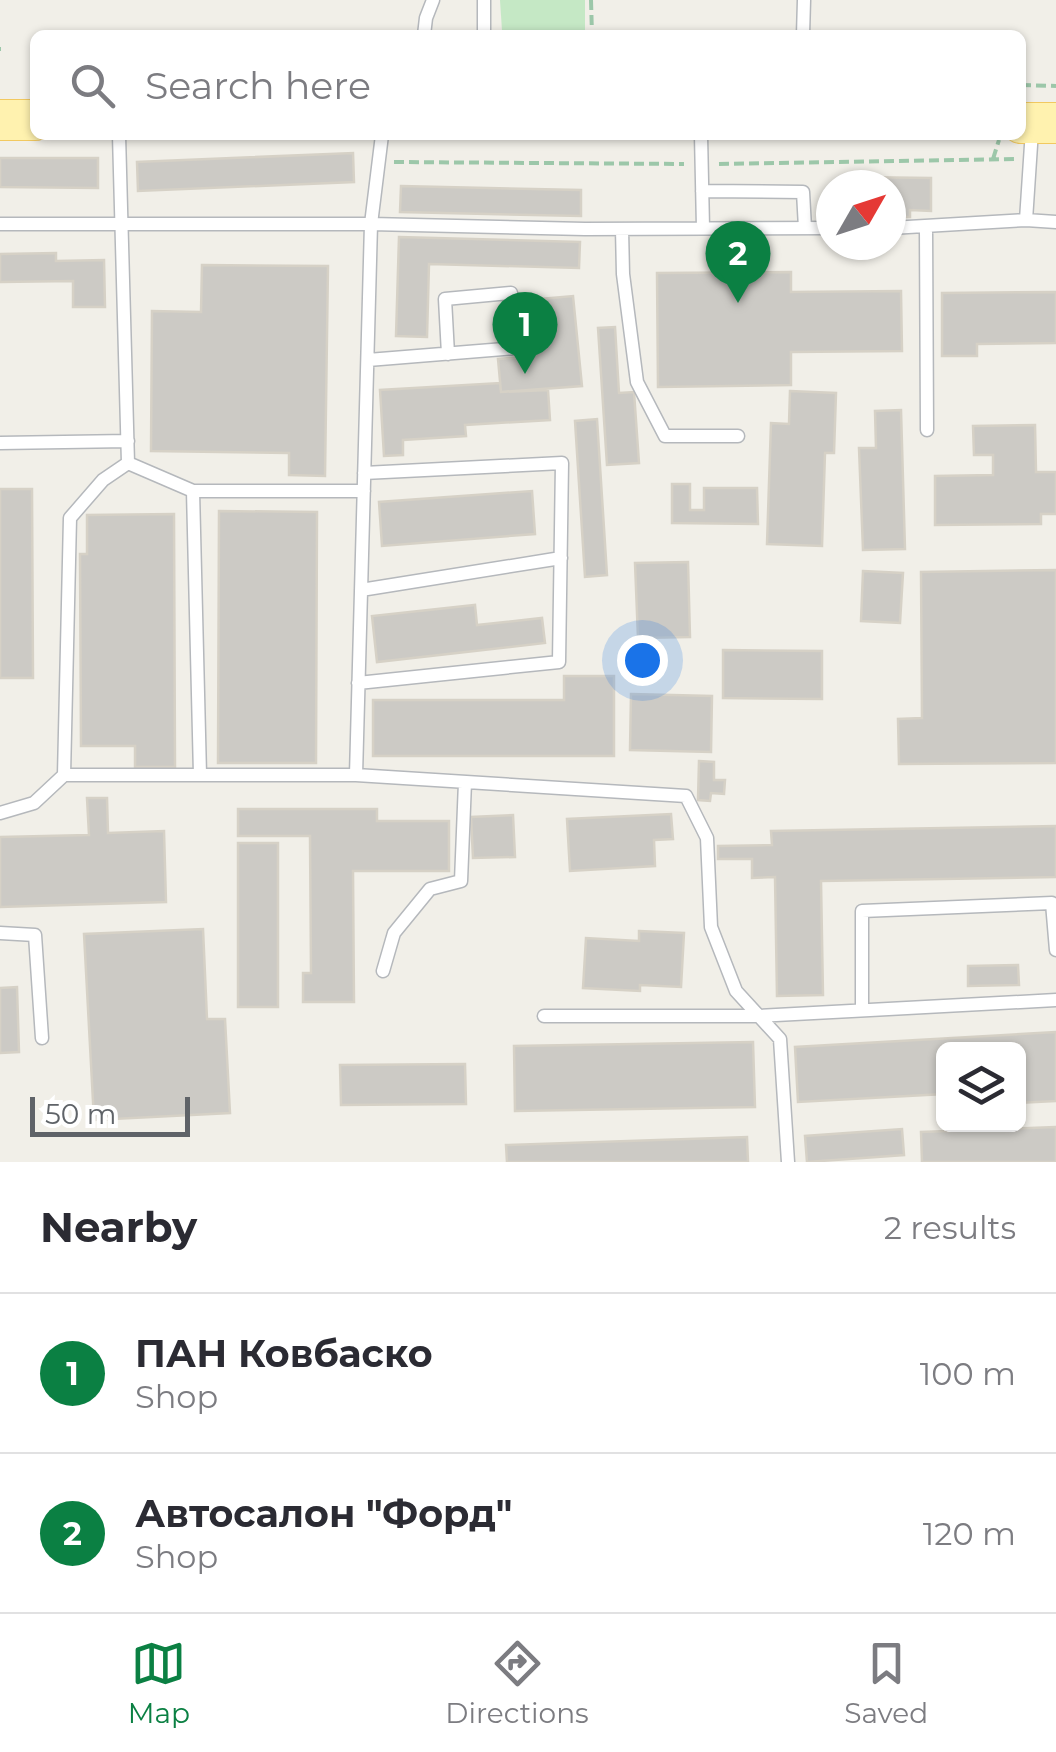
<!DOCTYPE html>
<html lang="en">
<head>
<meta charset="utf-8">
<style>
	body { margin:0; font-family:Montserrat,sans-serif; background:#f2f2f3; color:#2b2b33 }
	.controls { position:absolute; right:30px; bottom:30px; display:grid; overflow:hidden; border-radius:15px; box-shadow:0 2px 8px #0004 }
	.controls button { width:90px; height:90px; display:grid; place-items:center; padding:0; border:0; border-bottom:2px solid #e1e1e2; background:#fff; color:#2b2b33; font:50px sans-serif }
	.compass { position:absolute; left:816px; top:170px; width:90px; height:90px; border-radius:50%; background:#fff; box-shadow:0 2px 8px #0004; rotate:51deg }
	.scale { position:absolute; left:30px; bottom:25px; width:160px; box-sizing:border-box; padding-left:10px; border:5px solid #5f6368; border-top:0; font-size:28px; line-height:35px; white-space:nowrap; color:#5f6368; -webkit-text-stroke:8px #fff; paint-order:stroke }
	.you { position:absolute; left:642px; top:660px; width:35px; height:35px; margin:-25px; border:8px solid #fff; border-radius:50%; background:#1a73e8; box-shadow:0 0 0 15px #1a73e833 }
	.badge { display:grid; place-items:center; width:65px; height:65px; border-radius:50%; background:#0b8043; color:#fff; font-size:32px; font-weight:700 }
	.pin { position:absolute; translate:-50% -82px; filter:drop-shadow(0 2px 5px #0008) }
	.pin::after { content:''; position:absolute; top:52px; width:35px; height:30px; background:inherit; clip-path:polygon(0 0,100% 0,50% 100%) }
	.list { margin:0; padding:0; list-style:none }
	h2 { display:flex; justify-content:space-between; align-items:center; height:130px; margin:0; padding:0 40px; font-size:42px }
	h2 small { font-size:32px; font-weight:400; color:#7c7c81 }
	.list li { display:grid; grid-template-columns:65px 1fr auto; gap:30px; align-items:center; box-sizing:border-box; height:160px; padding:0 40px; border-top:2px solid #e1e1e2 }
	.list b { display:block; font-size:38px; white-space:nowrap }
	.list p { margin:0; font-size:32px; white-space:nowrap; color:#7c7c81 }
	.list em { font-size:32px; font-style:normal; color:#7c7c81 }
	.icon { flex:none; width:55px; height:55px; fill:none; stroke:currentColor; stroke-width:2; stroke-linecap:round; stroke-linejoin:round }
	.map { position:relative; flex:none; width:1056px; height:1162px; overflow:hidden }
	.search { position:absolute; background:#fff; box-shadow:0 2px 8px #0004; left:30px; right:30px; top:30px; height:110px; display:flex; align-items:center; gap:25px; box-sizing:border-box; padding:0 35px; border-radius:15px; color:#7c7c81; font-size:38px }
	.sheet { height:450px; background:#fff }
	nav { display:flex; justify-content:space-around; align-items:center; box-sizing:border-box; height:140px; border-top:2px solid #e1e1e2; background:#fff; font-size:28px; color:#7c7c81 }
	nav a { display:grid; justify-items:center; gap:5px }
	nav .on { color:#0b8043 }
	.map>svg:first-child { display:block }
	.green { fill:#c5e8c5 }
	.building { fill:#cccac5; stroke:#d6d1c6; stroke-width:2.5 }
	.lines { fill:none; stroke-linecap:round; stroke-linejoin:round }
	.lane-casing { stroke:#b5b8bc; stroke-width:15 }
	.primary-casing { stroke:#f2c960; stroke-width:42 }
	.path { stroke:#9cc7a9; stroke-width:4; stroke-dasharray:10 5; stroke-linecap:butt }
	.lane { stroke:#fff; stroke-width:12 }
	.primary { stroke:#fff2af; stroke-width:40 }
</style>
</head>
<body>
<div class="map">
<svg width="1056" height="1162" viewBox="0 0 1056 1162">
	<rect width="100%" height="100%" fill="#f1efe8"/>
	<path class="green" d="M500,0H585V31H502Z"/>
	<path class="building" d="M353,153L354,182L138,191L137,162Z
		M0,158H98V188L0,187Z
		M855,177L931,178V211L910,210V217H891V185H855Z
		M401,186L581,190V216L400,212Z
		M399,237L580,242L579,268L429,264L427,337L396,336Z
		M56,253V261L104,260L105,307H73V281L0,282V254Z
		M202,265L328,266L325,476L289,475V453L151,451L152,311L201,312Z
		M791,272V292L901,291L902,351L791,352V385L658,387L657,273Z
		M1056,292V343L977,344V356H942V293Z
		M573,296L582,386L501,392L498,359L534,356L529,300Z
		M615,327L619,393L634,392L639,463L607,465L598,328Z
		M500,383L501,392L548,390L550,420L465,425L466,436L403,440V455L384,456L380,390Z
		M790,391L836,393L834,453H825L822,546L767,544L771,423L789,424Z
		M901,410L905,549L863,550L859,448H876L875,411Z
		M597,419L607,575L585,577L575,421Z
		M1035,425L1036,472H1056V514H1041V524L935,525V476L993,475V455H974L973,426Z
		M672,484H690V510H704V488H757L758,524L672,523Z
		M0,489H32L33,678H0Z
		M532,491L535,534L382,546L379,502Z
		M219,511L317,512L316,763H218Z
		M174,514L175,767H135V746H81L80,554H87V515Z
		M688,562L690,637L638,638L635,563Z
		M1056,570V763L899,764L898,719L922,718L921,572Z
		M863,571L903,573L900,623L861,621Z
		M475,605L477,625L542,618L545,643L377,662L372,616Z
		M723,650L822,651V699L723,698Z
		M564,676H614V756H373V700H564Z
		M631,694L712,696L711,752L630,750Z
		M699,761L714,762V780H725L724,794L711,793L710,801L698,800Z
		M87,798H107L108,833L164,831L166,902L0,907V837L89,835Z
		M238,809H377V821H449V871H353L354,1002H303V973H311L310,836H238Z
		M671,814L673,839L654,840L655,866L570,871L567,819Z
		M513,815L515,857L473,858L471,817Z
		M1056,826V877L821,881L823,995L777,996L775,877L752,878V859H718V846L772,845L771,831Z
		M238,843H278V1007H238Z
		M203,929L207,1019H225L230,1113L94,1120L84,934Z
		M639,931L684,933L681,987L640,985V991L583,988L586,938L639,941Z
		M1018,965L1019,985L968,986V966Z
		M17,987L19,1052L0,1053V988Z
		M1056,1032V1101L1018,1103V1050H944V1094L798,1102L795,1047Z
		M753,1042L755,1107L515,1111L514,1046Z
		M465,1064L466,1104L341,1105L340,1065Z
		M1056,1127V1162H922L921,1132Z
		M902,1129L904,1155L807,1162L805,1136Z
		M747,1137L748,1162H507L506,1145Z"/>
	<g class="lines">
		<defs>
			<path id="lane" d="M424,35L426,18L433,0
				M484,35V0
				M803,35L804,0
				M119,135L128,463
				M382,135L371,224L356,775L686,796L707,838L711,927L736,991L780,1039L788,1162
				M701,135L703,228
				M702,191L803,192L805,228
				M1026,220L1056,222
				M0,224H371L585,229L831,228
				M891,228L1026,220L1032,130
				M926,228L927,430
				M622,229L623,274L637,382L665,436H738
				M368,360L517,348L511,293L445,299L448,354
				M0,443L128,441
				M128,463L193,491H364
				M193,491L200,775
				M361,590L561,558
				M358,683L559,662L562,463L364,473
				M64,775L70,518L103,480L128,463
				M0,813L34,803L64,775H356
				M0,933L35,935L42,1038
				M383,971L394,933L430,889L461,881L465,782
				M862,1010V911L1052,903L1056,950
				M544,1016H759L1056,1000"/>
			<path id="primary" d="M0,120H35
				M1021,123H1056"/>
		</defs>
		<use href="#lane" class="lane-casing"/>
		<use href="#primary" class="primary-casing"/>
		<path class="path" d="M591,0L592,35
			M0,49H1
			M1021,85L1056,86
			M993,159L999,140
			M394,162L684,164
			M719,164L1014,159"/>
		<use href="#lane" class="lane"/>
		<use href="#primary" class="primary"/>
	</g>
</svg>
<div class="controls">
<button><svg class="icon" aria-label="layers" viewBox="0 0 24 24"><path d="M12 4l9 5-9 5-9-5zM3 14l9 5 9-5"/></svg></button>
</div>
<svg class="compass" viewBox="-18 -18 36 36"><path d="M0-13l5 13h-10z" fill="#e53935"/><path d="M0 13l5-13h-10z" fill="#7c7c81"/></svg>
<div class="scale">50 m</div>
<div class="you"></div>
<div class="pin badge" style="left:525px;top:374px">1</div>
<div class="pin badge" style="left:738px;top:303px">2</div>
<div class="search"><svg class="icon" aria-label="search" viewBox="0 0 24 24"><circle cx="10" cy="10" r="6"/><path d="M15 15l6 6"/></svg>Search here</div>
</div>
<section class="sheet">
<h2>Nearby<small>2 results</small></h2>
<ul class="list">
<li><span class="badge">1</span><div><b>ПАН Ковбаско</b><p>Shop</p></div><em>100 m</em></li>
<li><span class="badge">2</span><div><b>Автосалон &quot;Форд&quot;</b><p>Shop</p></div><em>120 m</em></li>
</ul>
</section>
<nav>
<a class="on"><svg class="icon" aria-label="map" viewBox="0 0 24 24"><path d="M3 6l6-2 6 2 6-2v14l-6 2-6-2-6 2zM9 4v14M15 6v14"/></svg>Map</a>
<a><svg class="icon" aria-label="directions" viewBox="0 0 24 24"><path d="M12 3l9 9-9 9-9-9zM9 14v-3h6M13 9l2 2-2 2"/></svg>Directions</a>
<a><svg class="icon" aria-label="saved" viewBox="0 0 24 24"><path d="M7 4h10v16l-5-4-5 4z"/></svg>Saved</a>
</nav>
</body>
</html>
